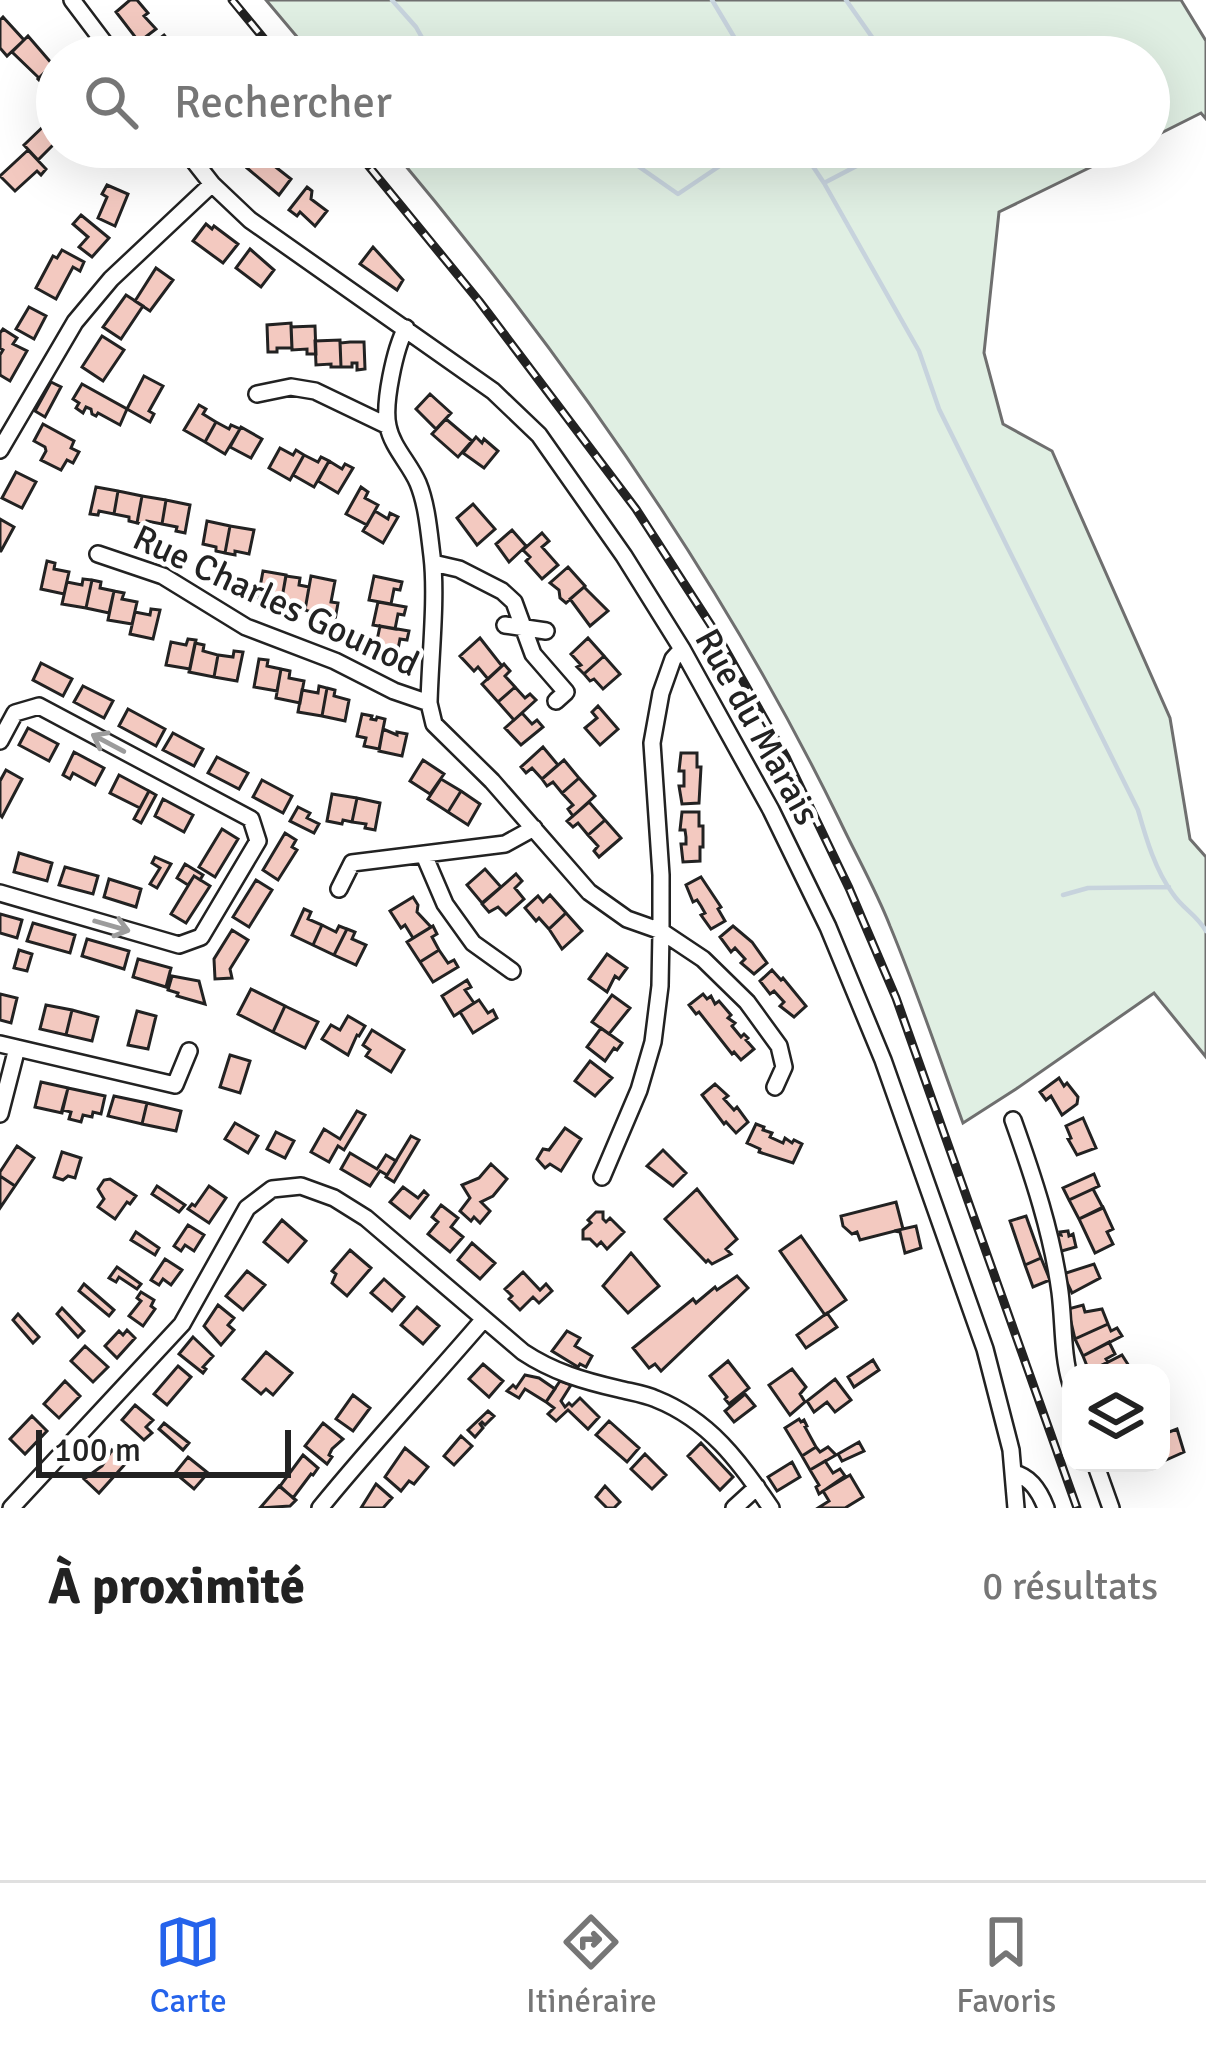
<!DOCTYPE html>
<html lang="fr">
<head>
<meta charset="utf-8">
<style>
	body { margin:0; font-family:Signika,sans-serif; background:#f2f2f2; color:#222 }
	.controls { position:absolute; right:36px; bottom:36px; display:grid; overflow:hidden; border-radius:24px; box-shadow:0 12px 48px #0002 }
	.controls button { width:108px; height:108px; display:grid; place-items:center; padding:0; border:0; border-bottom:3px solid #e0e0e0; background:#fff; color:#222; font:60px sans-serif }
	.scale { position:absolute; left:36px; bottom:30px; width:255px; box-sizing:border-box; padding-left:12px; border:6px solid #222; border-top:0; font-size:33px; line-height:42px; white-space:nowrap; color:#222; -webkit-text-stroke:9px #fff; paint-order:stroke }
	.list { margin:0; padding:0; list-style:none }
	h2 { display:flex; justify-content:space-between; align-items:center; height:156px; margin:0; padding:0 48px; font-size:51px }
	h2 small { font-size:39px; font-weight:400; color:#767676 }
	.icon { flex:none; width:66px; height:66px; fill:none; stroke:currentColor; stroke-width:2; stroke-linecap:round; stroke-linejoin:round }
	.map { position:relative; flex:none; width:1206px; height:1508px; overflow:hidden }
	.search { position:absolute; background:#fff; box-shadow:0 12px 48px #0002; left:36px; right:36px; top:36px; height:132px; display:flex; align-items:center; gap:30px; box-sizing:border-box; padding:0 42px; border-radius:66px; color:#767676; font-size:45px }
	.sheet { height:372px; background:#fff }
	nav { display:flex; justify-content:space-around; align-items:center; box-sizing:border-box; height:168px; border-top:3px solid #e0e0e0; background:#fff; font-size:33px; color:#767676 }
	nav a { display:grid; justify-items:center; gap:6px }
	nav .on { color:#2563eb }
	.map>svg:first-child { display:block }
	.green { fill:#e0efe3; stroke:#6f6f6f; stroke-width:3 }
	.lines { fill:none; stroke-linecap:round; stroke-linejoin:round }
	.stream { stroke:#c7d3dd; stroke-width:4.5 }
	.building { fill:#f3c9c0; stroke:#222; stroke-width:3 }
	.street-casing { stroke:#222; stroke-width:20 }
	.street { stroke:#fff; stroke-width:15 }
	.rail-casing { stroke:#222; stroke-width:9 }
	.rail { stroke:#fff; stroke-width:4.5; stroke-dasharray:14; stroke-linecap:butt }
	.oneway { stroke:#9c9c9c }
	.labels { text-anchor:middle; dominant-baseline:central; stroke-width:9; stroke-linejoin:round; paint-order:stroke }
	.street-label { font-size:36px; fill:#222; stroke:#fff }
</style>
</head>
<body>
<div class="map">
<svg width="1206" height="1508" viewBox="0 0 1206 1508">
	<rect width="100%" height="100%" fill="#fff"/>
	<path class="green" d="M266,0H1181L1206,41V119L1201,113L1149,139V57H314Z
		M390,147H1132L999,212L984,353L1003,424L1052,451L1170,718L1190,839L1206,857V1057L1154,993L1016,1089L963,1123C939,1057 917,991 890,926C876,890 856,855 839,819C721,577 563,353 390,147Z"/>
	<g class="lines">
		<path class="stream" d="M392,0L416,27L433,57
			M712,0L746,57
			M846,0L886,57
			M513,147L635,164L678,194L748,147
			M800,147L824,183L919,351L939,409L1138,810C1146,838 1155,870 1173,894C1183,909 1196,914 1206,931
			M824,183L893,147
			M1063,895L1088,888L1169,887"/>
	</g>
	<path class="building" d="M130,0H137L148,13L144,16L156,29L139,42L116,12Z
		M3,17L24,40L7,56L0,48V20Z
		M164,35L181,57H152L146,49Z
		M28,36L53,65L39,78L12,52Z
		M57,60V77L46,87L38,79Z
		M49,121L57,129V141L38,160L24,145Z
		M28,150L46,169L41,175L37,171L15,191L0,176Z
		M259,154L291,179L279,195L247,168Z
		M107,185L128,194L115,226L98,218L107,197L102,194Z
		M307,187L312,191L311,199L327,211L315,226L300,212L297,216L289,210Z
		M81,215L109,238L92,257L79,247L88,237L73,224Z
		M206,224L212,229L214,226L238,244L223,263L193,241Z
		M373,247L403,280L397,290L360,264Z
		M250,249L274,270L261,287L236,268Z
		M62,250L84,262L80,271L73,267L56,299L36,288L53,256L57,258Z
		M156,268L173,280L150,311L135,301Z
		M126,295L143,306L121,339L103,327Z
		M29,307L46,316L34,339L16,329Z
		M291,323L292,348H277V352H268L267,325Z
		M315,326L316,354H307V349L292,350L291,327Z
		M3,329L17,338L13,344L27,351L10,381L0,375V355L3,350L0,348V333Z
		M102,336L124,350L103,381L82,367Z
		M340,340L341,367H331V364L316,365L315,341Z
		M350,342H364L365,369L357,370V363H352V367H341L340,343Z
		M144,376L163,386L149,411L154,414L150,422L127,409Z
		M51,382L61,387L45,417L35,411Z
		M82,384L127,409L120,425L98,413L96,416L92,414L91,409L86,407L83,413L76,408L79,403L73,399Z
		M430,394L451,413L436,429L416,409Z
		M199,405L206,409L203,414L216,422L205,442L184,430Z
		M446,419L472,441L458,457L432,434Z
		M216,422L229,429L231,425L240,429L225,454L205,442Z
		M43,424L74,441L71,448L79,452L73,463L67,460L61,470L41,460L46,451L45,447L34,441Z
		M241,427L262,439L251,458L230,447Z
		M476,437L482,443L484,439L498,451L484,468L463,453Z
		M280,448L293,455L296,450L304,455L290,480L269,468Z
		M304,455L318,462L321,457L329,461L314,487L293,475Z
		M329,461L342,469L345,464L353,468L338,493L318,481Z
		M16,472L36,482L22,508L2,498Z
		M96,487L118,491L114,514L99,511L98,515L90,514Z
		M361,487L368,492L365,498L378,505L367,525L346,514Z
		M118,491L142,496L137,523L129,521V517L114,514Z
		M142,496L166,500L162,524L147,521V525L137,523Z
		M166,500L190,505L185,533L176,531L177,527L162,524Z
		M473,504L495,529L477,545L457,518Z
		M375,511L388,519L390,513L398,517L383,543L363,531Z
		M0,519L14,527L1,551H0Z
		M207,521L230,526L225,553L216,551V547L203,544Z
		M230,526L254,530L249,554L235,551V555L225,553Z
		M512,530L526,546L509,562L496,544Z
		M542,533L549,541L542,547L558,565L542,579L526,561L530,557L523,550Z
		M47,561L55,563L54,569L69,572L64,594L41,589Z
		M568,567L585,586L566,603L560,598L559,590L550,583Z
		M263,571L286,575L282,598L267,595L266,599L258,598Z
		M286,576L300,578L299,585L309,587L305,610L289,607V611L280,609Z
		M311,576L335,581L331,602L338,603L335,620L305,610Z
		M374,576L402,582L400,590L394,589L391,604L369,600Z
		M83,579L92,580L86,608L62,604L67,582L82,585Z
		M92,580L101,582L100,588L114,591L109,613L86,608Z
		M584,587L608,611L590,626L570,599Z
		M114,591L124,593L122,599L137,602L132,624L108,620Z
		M378,602L406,607L404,615L398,614L395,629L373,625Z
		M151,609L160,610L153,639L130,634L135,612L150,615Z
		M380,626L409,631L407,640L400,639L397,654L375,650Z
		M480,638L502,666L488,679L478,667L474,671L460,656Z
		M588,638L604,656L584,674L577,667L581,665L571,654Z
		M188,639L196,640L190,669L166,665L171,642L186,645Z
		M195,643L204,645L203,651L218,655L214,677L189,672Z
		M234,651L243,652L237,681L214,677L218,655L233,657Z
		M604,656L620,674L603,689L594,679L590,681L584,674Z
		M259,659L268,660L267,666L281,669L277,691L254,687Z
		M41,663L72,679L63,696L33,680Z
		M504,664L510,671L505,676L515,687L498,702L482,684Z
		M281,669L290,671L289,678L304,681L300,703L276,698Z
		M83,686L113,701L104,718L74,702Z
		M319,686L327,688L322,716L298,712L302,690L318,693Z
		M515,687L525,698L530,694L536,700L514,720L498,702Z
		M327,688L335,690L334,696L349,700L345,721L322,716Z
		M598,706L618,729L600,745L585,728L597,718L592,712Z
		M128,709L165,729L156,746L119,726Z
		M522,713L532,724L537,720L543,727L521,745L505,728Z
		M362,714L372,716L371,719L376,720L377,717L385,719L379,749L364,746L366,738L357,736Z
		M28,728L58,744L49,761L19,745Z
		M383,729L397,735V732L407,734L402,756L379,751Z
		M173,733L203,749L194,766L163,750Z
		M543,747L558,765L542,779L532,768L526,773L521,767Z
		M74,752L104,768L95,785L73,773L70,779L63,775Z
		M681,753H697V767H701L699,803L682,804L679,786H684V771H679Z
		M217,757L248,773L239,789L208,773Z
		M423,760L444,774L430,794L410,781Z
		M564,760L579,778L562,793L553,782L547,786L542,779Z
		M6,770L22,779L2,817L0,815V781Z
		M119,775L149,791L140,808L110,793Z
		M579,778L595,796L573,816L568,809L573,805L562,793Z
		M441,779L461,791L448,812L428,799Z
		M262,780L292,796L283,813L253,797Z
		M149,791L156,795L141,823L134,819Z
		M461,791L480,804L468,825L448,812Z
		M332,794L357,798L352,822L343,820L342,824L327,821Z
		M357,798L380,803L375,830L365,828L366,824L352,822Z
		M163,799L193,815L184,832L155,816Z
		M589,802L605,820L588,835L578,823L573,827L567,821Z
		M298,807L310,813L307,818L319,824L314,833L290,821Z
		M682,812H699V826H703V847H700V861L683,862L681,844H686V837L685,830H680Z
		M605,820L621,838L599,857L594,851L598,846L588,835Z
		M222,829L238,839L215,877L199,867Z
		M285,833L296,840L292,847L297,850L278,880L263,870Z
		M19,853L52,863L47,881L14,872Z
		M155,857L171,864L157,888L150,884L160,868L152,863Z
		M185,864L203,875L200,880L194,876L188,885L177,878Z
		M65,867L98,876L93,894L59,885Z
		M485,869L501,887L482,903L467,885Z
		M516,874L522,881L515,888L524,899L506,915L498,907L489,912L482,904Z
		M194,876L210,886L186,923L171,914Z
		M701,877L721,907L718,909L725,921L711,929L701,915L705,913L701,906L697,900L693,902L686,885Z
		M109,879L141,889L136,907L104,897Z
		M256,880L272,890L249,927L233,917Z
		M550,895L566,913L549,929L539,918L536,921L525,908L538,896L543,902Z
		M413,897L418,905L417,912L431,927L413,938L405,925L401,928L390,911Z
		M304,909L311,912L308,919L322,925L313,945L292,935Z
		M566,913L582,931L562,949L549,929Z
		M0,914L22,920L17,938L0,933Z
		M33,923L75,935L70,953L27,941Z
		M322,925L336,932L339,926L347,929L334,955L313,945Z
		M433,926L437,934L432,937L439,950L420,962L407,942Z
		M733,926L752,942L767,963L754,974L741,963L745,959L735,948L731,952L720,937Z
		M347,929L355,932L352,939L366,945L356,965L334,955Z
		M232,930L248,940L230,969L232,978L215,979L214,959Z
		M87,939L129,951L124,969L82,956Z
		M19,950L32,954L27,971L14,968Z
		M439,950L448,963L454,960L458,967L433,982L420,962Z
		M607,954L627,968L619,979L615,976L607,992L589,979Z
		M138,959L171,968L166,987L133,977Z
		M772,970L781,980L783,978L806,1006L794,1017L780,1006L784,1002L774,991L770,994L760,981Z
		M172,976L199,981L205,1004L177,996L178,993L168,990Z
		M467,980L471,987L465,990L474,1003L454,1016L442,996Z
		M251,989L285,1006L273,1032L238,1014Z
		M0,994L17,998L11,1023L0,1020Z
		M703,994L707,999L711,996L715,1004L719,1001L731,1015L728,1018L735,1023L732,1026L741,1037L744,1034L748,1038L746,1040L754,1049L741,1060L734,1052L732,1054L699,1012L696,1014L689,1005Z
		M612,995L630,1008L609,1034L592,1022Z
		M479,1000L488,1013L493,1010L497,1018L473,1033L460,1012Z
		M46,1005L72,1010L66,1035L40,1029Z
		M285,1006L318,1022L305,1048L273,1032Z
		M72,1010L98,1017L92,1041L66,1035Z
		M137,1011L156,1016L148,1049L128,1045Z
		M348,1016L365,1026L359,1036L357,1035L348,1055L322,1039L331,1025L340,1030Z
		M601,1028L622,1043L617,1050L614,1048L605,1061L587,1047Z
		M372,1030L404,1050L391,1072L366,1056L370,1050L363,1045Z
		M230,1055L250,1061L240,1093L220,1087Z
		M590,1061L612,1078L595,1096L575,1081Z
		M1059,1078L1064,1086L1067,1083L1078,1097L1077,1104L1062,1115L1051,1096L1046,1100L1040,1092Z
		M41,1082L68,1088L62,1113L35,1107Z
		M715,1084L728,1096L724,1099L734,1110L737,1107L748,1122L736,1133L726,1122L724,1124L702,1095Z
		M68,1088L105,1096L101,1114L93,1112L92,1117L83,1115L81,1122L69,1119L71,1112L62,1110Z
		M114,1096L147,1103L142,1124L108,1116Z
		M147,1103L181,1111L176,1131L142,1124Z
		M357,1111L365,1115L344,1150L338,1146L329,1162L311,1152L324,1129L340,1139Z
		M1083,1118L1096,1148L1077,1155L1068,1139L1071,1138L1066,1126Z
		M235,1123L258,1136L248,1153L225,1139Z
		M756,1124L764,1127L763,1130L772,1133L770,1137L783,1143L785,1138L792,1143L794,1140L802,1144L793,1163L759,1152L760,1149L747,1143Z
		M565,1128L581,1139L561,1171L550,1164L545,1168L537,1159L543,1149L549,1150Z
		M276,1132L294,1141L285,1158L267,1149Z
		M411,1136L419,1140L394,1182L386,1177Z
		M17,1146L34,1158L15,1186L0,1176V1172Z
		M663,1150L686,1173L673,1186L647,1166Z
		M62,1152L81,1158L75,1178L68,1176L63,1180L54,1177Z
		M350,1153L377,1169L386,1155L396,1161L387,1175L380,1171L370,1186L341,1169Z
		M491,1164L507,1179L493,1196L481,1202L490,1211L480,1223L474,1217L471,1221L460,1211L470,1198L462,1185L479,1178Z
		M1094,1174L1099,1186L1069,1200L1063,1188Z
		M0,1176L15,1186L0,1208Z
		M110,1179L136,1196L130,1204L127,1202L115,1219L98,1207L104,1199L98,1189L104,1180Z
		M157,1186L185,1205L179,1212L152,1194Z
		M209,1186L226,1198L209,1223L188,1209L192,1204L195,1206Z
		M403,1187L418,1198L424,1191L428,1195L410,1218L390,1202Z
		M697,1189L737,1239L726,1249L731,1254L712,1264L708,1260L706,1262L665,1219Z
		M1093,1189L1103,1208L1079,1219L1069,1200Z
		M896,1202L903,1229L860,1240L857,1232L852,1234L843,1226L841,1216Z
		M441,1205L458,1218L451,1227L463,1237L450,1252L428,1234L438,1222L432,1217Z
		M1103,1207L1113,1229L1107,1232L1113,1244L1095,1253L1079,1219Z
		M596,1212H603V1219L606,1222L610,1218L624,1232L607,1249L601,1242L597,1246L590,1239H583V1230L591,1223L588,1220Z
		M1026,1216L1041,1258L1025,1265L1010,1221Z
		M282,1220L306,1241L288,1262L264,1242Z
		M188,1225L204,1235L194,1251L185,1245L181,1251L174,1246Z
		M916,1226L921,1248L905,1253L900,1232L894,1231Z
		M1068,1231L1069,1236L1073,1234L1076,1247L1058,1252L1056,1234L1061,1235L1060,1232Z
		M136,1232L159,1248L155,1255L131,1240Z
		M801,1236L846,1300L825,1315L780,1251Z
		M472,1243L495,1263L480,1279L458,1260Z
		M350,1250L371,1268L347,1296L332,1283L336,1274L332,1271Z
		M631,1253L659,1286L628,1313L603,1286Z
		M1041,1258L1050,1280L1033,1287L1025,1265Z
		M165,1259L182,1270L171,1285L163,1279L159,1285L151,1280Z
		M1094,1264L1100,1278L1072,1293L1063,1274Z
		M117,1267L141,1284L137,1289L119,1277L116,1282L109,1278Z
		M247,1271L265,1285L243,1310L226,1296Z
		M523,1272L540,1290L546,1284L552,1291L539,1303L533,1297L520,1310L509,1299L512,1296L505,1289Z
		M737,1276L748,1288L661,1371L655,1364L649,1368L633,1348L693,1299L696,1303L715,1287L717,1290Z
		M384,1279L404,1297L392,1311L371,1293Z
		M84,1284L114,1310L109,1316L79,1291Z
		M141,1292L154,1300L151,1306L155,1309L143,1326L129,1316L141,1301L137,1298Z
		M218,1305L234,1318L228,1325L234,1330L221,1345L204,1326Z
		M1083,1305L1085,1312L1102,1309L1108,1324L1075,1339L1068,1309Z
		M417,1307L439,1326L423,1344L401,1325Z
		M62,1308L84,1331L78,1337L57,1314Z
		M827,1313L837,1327L806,1348L797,1335Z
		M18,1314L39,1337L33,1343L13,1320Z
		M1108,1324L1111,1331L1117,1328L1122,1336L1083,1356L1075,1339Z
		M127,1330L135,1338L117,1358L105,1346L119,1331L123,1335Z
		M567,1331L580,1338L575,1346L592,1356L586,1367L580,1364L578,1367L552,1351Z
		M193,1337L213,1356L203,1367L206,1369L203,1373L179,1354Z
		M1109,1342L1115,1354L1106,1359L1108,1362L1085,1373L1083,1368L1087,1366L1083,1356Z
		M85,1346L108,1367L93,1382L71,1361Z
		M266,1352L292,1373L273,1395L266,1389L261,1394L243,1379Z
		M1122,1355L1129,1366L1114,1373L1091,1371Z
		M873,1360L879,1370L854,1387L848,1377Z
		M728,1361L749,1388L729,1404L725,1399L727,1397L710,1376Z
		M483,1364L503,1381L489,1397L469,1379Z
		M178,1366L191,1377L167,1405L154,1394Z
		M792,1369L806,1387L800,1394L805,1402L790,1415L769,1385Z
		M525,1375L539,1378L555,1389L546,1402L525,1389L519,1398L507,1391L513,1385L516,1388Z
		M835,1379L851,1400L835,1412L827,1402L814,1412L807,1401Z
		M65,1381L80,1396L59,1418L44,1404Z
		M560,1381L571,1385L561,1401L565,1407L569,1403L572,1406L580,1398L599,1417L588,1429L568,1410L556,1421L548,1414L554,1408L546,1402Z
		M745,1394L755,1406L734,1422L725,1411Z
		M353,1395L370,1408L353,1431L336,1419Z
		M135,1405L153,1420L146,1427L152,1433L144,1440L122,1420Z
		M488,1411L494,1416L485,1425L482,1422L480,1424L483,1428L475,1437L468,1430Z
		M32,1416L47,1431L25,1454L10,1439Z
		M799,1419L801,1422L804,1420L807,1426L805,1427L816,1447L802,1456L785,1428Z
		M609,1421L639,1448L627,1462L596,1435Z
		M164,1423L189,1443L183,1450L159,1429Z
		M323,1423L343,1439L332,1449L329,1455L332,1457L327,1464L305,1446Z
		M1177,1429L1184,1452L1166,1460L1161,1445V1435Z
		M461,1436L472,1446L454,1465L444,1456Z
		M859,1442L864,1451L842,1461L838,1454Z
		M701,1443L733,1477L720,1490L688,1456Z
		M816,1447L820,1452L828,1447L836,1455L810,1470L802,1456Z
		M405,1448L428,1467L414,1484L409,1481L401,1491L385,1477Z
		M112,1450L126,1463L99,1493L84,1479L102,1466Z
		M645,1454L666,1475L652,1489L631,1469Z
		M303,1455L318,1468L313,1475L311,1474L293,1498L280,1486Z
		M188,1457L208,1473L194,1489L175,1473Z
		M825,1461L833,1473L840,1469L845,1476L819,1494L816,1487L819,1485L810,1470Z
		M792,1462L800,1477L777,1491L768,1477Z
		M850,1475L863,1497L845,1508H818L829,1501L823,1491Z
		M376,1484L392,1498L383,1508H361Z
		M279,1486L296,1500L290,1506L260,1508Z
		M605,1486L620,1502L614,1508H607L596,1497Z"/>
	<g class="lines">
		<defs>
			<path id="street" d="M72,0L115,57
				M183,147L212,184L250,220L493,391L539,435L624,556L682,649L771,810L828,927L883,1060L985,1349L1011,1450L1016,1508
				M406,328C395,348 383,404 388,426C392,447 410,464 418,483C427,505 429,532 432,556C437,598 430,659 429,703L434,724L492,781L589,892L627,919L661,931L703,959L747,1002L779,1046L784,1067L775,1087
				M257,394L291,387L315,391L388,426
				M0,450L75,322L111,279L212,184
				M98,554L163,576L246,627L335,661L394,691L429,703
				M433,563L459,569L502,591L514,602L533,654L566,692L556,701
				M505,625L546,631
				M0,741L15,713L39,706L251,819L258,841L201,937L179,945L0,893
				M424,855L445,904L473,943L512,971
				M339,889L352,863L505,844L534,828
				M0,1044L175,1085L189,1051
				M0,1114L17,1048
				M1013,1120C1033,1176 1052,1233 1060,1292C1064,1323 1062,1354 1071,1384
				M602,1177L639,1090L653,1042L660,986L661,931V875L652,743L661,693L673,659L682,649
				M1095,1463L1111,1508
				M1014,1473C1031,1477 1040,1492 1046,1508
				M11,1508L182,1324L247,1208L272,1189L301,1186L334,1198L366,1218L523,1352C553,1372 584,1381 619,1389C631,1392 645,1394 656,1399C709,1420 740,1462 771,1508
				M320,1508C373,1443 429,1383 484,1319
				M734,1508L757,1487"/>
		</defs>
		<use href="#street" class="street-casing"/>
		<use href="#street" class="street"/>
		<defs>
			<path id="rail" d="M232,0L279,57
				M353,147L479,301L636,509L716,633L786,757L849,888L896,998L1077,1508"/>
		</defs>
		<use href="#rail" class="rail-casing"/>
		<use href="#rail" class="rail"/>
	</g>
	<defs><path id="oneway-shaft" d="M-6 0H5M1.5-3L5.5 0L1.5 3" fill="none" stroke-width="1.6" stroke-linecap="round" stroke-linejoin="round" transform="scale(3)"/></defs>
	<g class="oneway">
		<use href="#oneway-shaft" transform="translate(108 743) rotate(-152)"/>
		<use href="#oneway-shaft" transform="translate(112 926) rotate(16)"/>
	</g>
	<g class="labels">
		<g class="street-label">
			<text transform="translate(276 601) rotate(25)">Rue Charles Gounod</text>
			<text transform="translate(757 727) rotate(61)">Rue du Marais</text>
		</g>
	</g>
</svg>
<div class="controls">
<button><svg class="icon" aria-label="layers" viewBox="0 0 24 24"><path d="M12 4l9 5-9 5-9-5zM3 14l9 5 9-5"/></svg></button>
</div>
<div class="scale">100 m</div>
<div class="search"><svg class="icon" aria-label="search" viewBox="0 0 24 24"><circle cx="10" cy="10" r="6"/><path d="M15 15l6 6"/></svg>Rechercher</div>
</div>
<section class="sheet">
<h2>À proximité<small>0 résultats</small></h2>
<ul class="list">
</ul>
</section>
<nav>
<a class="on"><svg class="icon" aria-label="map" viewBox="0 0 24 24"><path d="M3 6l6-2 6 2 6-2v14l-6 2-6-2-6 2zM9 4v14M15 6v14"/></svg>Carte</a>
<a><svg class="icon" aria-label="directions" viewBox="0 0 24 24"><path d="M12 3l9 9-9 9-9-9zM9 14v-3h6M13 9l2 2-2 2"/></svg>Itinéraire</a>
<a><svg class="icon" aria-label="saved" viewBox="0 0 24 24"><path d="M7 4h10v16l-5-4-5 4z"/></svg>Favoris</a>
</nav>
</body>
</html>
